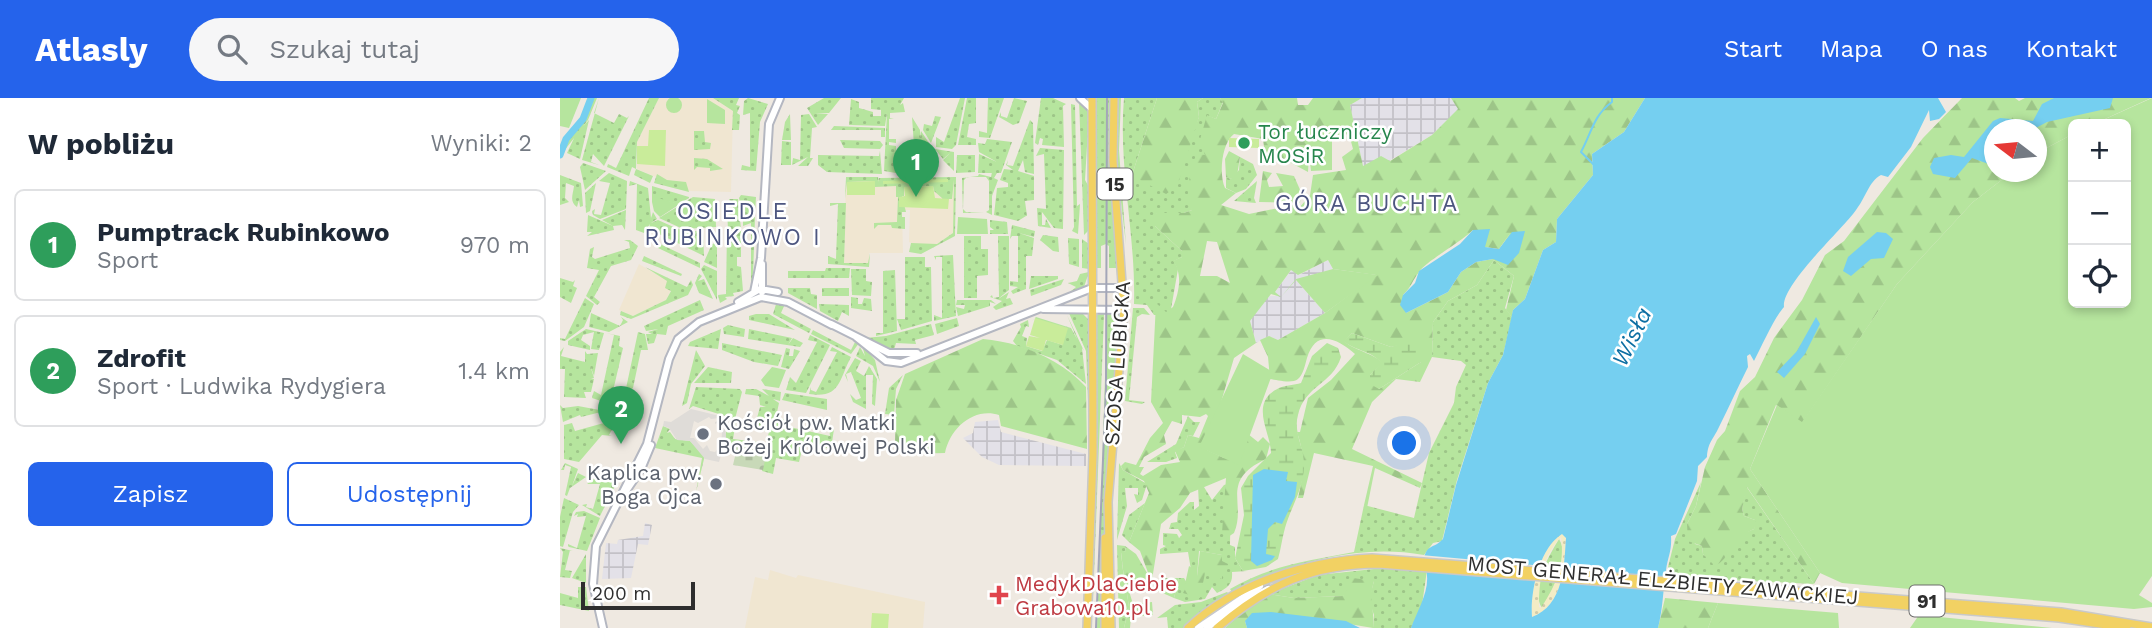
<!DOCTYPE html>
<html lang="pl">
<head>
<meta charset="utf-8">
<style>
	body { margin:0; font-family:"Work Sans",sans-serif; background:#f6f6f7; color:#1f2937 }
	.controls { position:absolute; right:21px; top:21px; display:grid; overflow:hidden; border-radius:10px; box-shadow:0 4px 10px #0003 }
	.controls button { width:63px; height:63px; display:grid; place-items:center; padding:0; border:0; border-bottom:2px solid #e0e1e3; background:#fff; color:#1f2937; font:35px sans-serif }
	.compass { position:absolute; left:1424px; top:21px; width:63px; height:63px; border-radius:50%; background:#fff; box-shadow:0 4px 10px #0003; rotate:286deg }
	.scale { position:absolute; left:21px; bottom:18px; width:114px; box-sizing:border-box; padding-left:7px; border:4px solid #2e2e2e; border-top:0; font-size:19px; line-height:24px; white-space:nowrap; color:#2e2e2e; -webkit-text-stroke:5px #fff; paint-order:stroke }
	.you { position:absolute; left:845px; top:346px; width:24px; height:24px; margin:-18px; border:5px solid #fff; border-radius:50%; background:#1a73e8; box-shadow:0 0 0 10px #1a73e833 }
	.badge { display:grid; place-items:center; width:46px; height:46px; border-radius:50%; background:#2563eb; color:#fff; font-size:23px; font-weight:700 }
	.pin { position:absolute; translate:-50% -58px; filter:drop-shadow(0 2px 4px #0008) }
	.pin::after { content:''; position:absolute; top:37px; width:24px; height:21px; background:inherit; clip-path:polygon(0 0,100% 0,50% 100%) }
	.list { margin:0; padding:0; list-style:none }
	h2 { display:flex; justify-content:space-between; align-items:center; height:91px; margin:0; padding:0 28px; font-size:30px }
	h2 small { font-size:23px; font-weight:400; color:#747a83 }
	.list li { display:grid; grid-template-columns:46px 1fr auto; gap:21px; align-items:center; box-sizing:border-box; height:112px; margin:0 14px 14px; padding:0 14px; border:2px solid #e0e1e3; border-radius:10px }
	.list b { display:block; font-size:26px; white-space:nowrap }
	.list p { margin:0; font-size:23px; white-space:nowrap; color:#747a83 }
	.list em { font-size:23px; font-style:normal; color:#747a83 }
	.actions { display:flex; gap:14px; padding:21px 28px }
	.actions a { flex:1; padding:16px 0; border:2px solid #2563eb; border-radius:10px; text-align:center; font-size:24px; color:#2563eb }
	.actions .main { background:#2563eb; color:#fff }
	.icon { flex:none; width:38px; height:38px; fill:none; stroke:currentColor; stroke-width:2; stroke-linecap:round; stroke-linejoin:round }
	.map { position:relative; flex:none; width:1592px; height:530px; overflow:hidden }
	header { display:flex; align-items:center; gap:42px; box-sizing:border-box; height:98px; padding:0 35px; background:#2563eb; color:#fff }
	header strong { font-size:33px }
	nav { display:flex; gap:38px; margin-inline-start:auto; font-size:24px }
	.search { width:490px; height:63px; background:#f6f6f7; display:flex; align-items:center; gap:18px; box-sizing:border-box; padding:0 24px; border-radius:38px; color:#747a83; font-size:26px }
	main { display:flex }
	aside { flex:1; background:#fff }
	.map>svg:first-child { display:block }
	.industrial { fill:url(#industrial-grid) }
	.education { fill:#f0e6d1 }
	.grass { fill:url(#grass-dots) }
	.forest { fill:url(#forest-firs); fill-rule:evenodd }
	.wetland { fill:url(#wetland-marsh) }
	.sand { fill:url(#sand-dots); fill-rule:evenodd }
	.cemetery { fill:url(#cemetery-stones) }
	.park { fill:#b6e59e }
	.pitch { fill:#c9ec9a }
	.plaza { fill:#dfdcd8; fill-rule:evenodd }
	.water { fill:#75cff0; fill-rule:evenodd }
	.pier { fill:#efe9e1 }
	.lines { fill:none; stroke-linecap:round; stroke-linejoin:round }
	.stream { stroke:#75cff0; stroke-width:2 }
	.river { stroke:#75cff0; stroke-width:7 }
	.secondary-casing { stroke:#b4b7c1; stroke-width:10 }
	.primary-casing { stroke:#c9c9c9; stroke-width:10 }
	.secondary { stroke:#fff; stroke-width:6 }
	.primary { stroke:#f2d163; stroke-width:7 }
	.tram { stroke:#a3a6b8; stroke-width:2 }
	.leisure-dot { fill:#2e9e5b; stroke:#fff; stroke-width:2.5 }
	.worship-dot { fill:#6b7280; stroke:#fff; stroke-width:2.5 }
	.health-dot { fill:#e0444e; stroke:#fff; stroke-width:2.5 }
	.labels { text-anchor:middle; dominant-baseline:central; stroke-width:5; stroke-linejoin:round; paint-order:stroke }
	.shield { fill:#fff; stroke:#6d6d6d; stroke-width:2 }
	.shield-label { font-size:19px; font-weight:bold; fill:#2e2e2e }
	.leisure-label { font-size:21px; fill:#27864d; stroke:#fff; text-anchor:start }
	.street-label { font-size:21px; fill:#2e2e2e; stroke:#fff }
	.worship-label { font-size:21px; fill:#5b616d; stroke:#fff; text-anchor:start }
	.health-label { font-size:21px; fill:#be3a42; stroke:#fff; text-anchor:start }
	.neighbourhood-label { font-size:23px; letter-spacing:2px; fill:#4d5680; stroke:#fff }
	.water-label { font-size:23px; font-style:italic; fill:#0d6fa3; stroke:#fff }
</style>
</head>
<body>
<header>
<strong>Atlasly</strong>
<div class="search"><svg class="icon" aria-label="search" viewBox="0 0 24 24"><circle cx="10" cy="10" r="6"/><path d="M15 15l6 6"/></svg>Szukaj tutaj</div>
<nav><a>Start</a><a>Mapa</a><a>O nas</a><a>Kontakt</a></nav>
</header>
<main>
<aside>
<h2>W pobliżu<small>Wyniki: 2</small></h2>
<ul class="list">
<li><span class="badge" style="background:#2e9e5b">1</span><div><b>Pumptrack Rubinkowo</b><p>Sport</p></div><em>970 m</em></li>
<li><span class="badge" style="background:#2e9e5b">2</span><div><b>Zdrofit</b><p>Sport · Ludwika Rydygiera</p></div><em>1.4 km</em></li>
</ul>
<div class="actions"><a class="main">Zapisz</a><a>Udostępnij</a></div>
</aside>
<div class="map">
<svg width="1592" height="530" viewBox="0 0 1592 530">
	<defs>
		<pattern id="industrial-grid" width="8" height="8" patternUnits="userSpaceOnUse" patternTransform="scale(1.75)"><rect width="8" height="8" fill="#e3e1e8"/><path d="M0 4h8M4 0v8" fill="none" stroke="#c3c1c7"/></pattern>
		<pattern id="grass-dots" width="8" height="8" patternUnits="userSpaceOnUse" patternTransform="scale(1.75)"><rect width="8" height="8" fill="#b6e59e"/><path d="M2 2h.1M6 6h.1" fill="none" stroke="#9dc588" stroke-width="1.8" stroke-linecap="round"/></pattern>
		<pattern id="forest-firs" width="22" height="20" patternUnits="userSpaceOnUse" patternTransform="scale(1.75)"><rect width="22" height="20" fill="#b6e59e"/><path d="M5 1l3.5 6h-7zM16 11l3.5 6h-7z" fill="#9dc588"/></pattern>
		<pattern id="wetland-marsh" width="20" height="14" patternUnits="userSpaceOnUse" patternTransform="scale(1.75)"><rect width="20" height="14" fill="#b6e59e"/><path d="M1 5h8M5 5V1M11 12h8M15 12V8" fill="none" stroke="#9dc588"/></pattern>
		<pattern id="sand-dots" width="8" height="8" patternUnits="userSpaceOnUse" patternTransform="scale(1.75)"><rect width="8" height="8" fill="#f3ecc5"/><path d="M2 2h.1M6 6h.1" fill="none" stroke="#d1cbaa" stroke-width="1.8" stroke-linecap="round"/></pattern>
		<pattern id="cemetery-stones" width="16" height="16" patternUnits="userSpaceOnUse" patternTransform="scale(1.75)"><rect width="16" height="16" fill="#c8d9b8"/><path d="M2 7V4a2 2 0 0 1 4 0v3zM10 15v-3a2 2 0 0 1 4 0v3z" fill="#acbb9e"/></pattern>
	</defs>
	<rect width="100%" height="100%" fill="#efe9e1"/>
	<path class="industrial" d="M802,0H891L899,11L872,37L829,63L803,68L790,7Z
		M768,162L773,171L736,182L765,215L718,242L709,238L696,245L690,223L706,198H719L715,194L732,171L739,177Z
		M438,322L441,334L526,356V368L439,367L422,359L403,340L413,335L415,324Z
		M85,425L92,427L88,447L78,446L71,480L42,481L46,445L57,446L58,442L83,438Z"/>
	<path class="education" d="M99,0H153L173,13L171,94L129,93L77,71V44Z
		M396,80L393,135L377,146H353L349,144L350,112H342L343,155H309V165H284L286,82Z
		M79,166L108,183L111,192L106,202L73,218L59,212Z
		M210,472L236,480L238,477L365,504L363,530H185L195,479L208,482Z"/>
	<path class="grass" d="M33,0H37L28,22L4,53C10,32 27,21 33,0Z
		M39,0L34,15L54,25L59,16L67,20L69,18L44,68L33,56L31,64L39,67L22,62Z
		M89,0H99L77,44L76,71L93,78L90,85L74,77L76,71L72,69L69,78L47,69L48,66L56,70Z
		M153,0H179L176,7L180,8L177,15L180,17L179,32H172L173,13Z
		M188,0L208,6L200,24L196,73L181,72L182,67L190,69V15L183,17L184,3Z
		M264,0H281L269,15H255L268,16L258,27L247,10Z
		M311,0H344L340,7L343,5L345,14L330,15V20H334L329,21V41H336V45L329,44V47L336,48V75L324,73L327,15L325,28L289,27L291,1L299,4V10L313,14V18H321V12L311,11Z
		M400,0H405L396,47L392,51L376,49V39L384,44Z
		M407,0H416V25L409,26L407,39L416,41V47H398Z
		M428,0H444L430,40L419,39V33L427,35Z
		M454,0L467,3L459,25L453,27L439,19L441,14V18L447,20Z
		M481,0H493L506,6L503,8L504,49L482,47L483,41L480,40L478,47L475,45Z
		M536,0H551L549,54L560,170H549V148L546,146L541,148V170H536Z
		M558,0H561L559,52L566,147L556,61Z
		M564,0H597L573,74L629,44L639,19L637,4L643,0H660L663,4L656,21L648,18L645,57L631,84L632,112L624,115H597L595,128L622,153V159L614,163L618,171L610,217H594L587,207L574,206C576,137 558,70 564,0Z
		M519,2L529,14L525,82L529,89V132L524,137Z
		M511,6L515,7L517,108L520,106L518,136L512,133L514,129Z
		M230,16L231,42H222L225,24Z
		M249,16L257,29L252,30L250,60H253L248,68H238L248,59L232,67L233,60L240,62L241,17Z
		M375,18L381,19L371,45L363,32L364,26L372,28Z
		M352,19L360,32V39L361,33L371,48L365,59L367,58V71L358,67L367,72L340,73L338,76L339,67H357L339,65L342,48H354Z
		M29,22L20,61L7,55L16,36Z
		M470,22L473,25L474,76L465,74L463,62L458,73L474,78V102L465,103L467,118H475H466L458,123L434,117L437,90L448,89V85L440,82L444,71L453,72L446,67L448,62L447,67L453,68Z
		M274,28L325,30V39H321V32H271Z
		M134,33H144L145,44L151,45L150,51L134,52Z
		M427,41L452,44L441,75H418L419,56L437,64L419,54L418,45L425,46Z
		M280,42L320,43L323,47L320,51L284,50Z
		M222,43L231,44V67H221Z
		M480,50L504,52L503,131L494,130L482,114V127H485L486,121L491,130L478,128L477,110L486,111L484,56L476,58Z
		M375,51L394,54V73L383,62L390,55L383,61Z
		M320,53L322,76L267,74L258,67V57L319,58Z
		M397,57H415V74L396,75Z
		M680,59L693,66L697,77L686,91L676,95L666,90V79L671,81L679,72Z
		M134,60L147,61L163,71L150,73V70L137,69L134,72Z
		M23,65L46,73L25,92L20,69Z
		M432,74L437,75L434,80L438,82L432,98V117L426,114L429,112V83L426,79H407L404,82L403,111L406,114H424L403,115L402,80L418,78L419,76L431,79Z
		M49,75L67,83L66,111L40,121L33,117L32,113L35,111L34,116L41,117L50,85L39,83Z
		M97,76L107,82L126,84L129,94L94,85Z
		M0,77L21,85L23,108L20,109L19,102L17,109C9,103 13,97 14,88L6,85L5,100L9,104L0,107Z
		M286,79H318L319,84V80L396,79L395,138L361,156L349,154L351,145L377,146L393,135L394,82L392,101H383L374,93L373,88L344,89V98L336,99V88L315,89L314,83L287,84L285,101Z
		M70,83L88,90L91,120L93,114L97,121L91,125L98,122L118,131L143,134L144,158L89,131L90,126L84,135L76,132L77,86L69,88Z
		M697,83L694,100L696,105L674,103Z
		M36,85L30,113L26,115L25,95Z
		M92,88L129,99V100L103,116L119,106L98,101V104H92Z
		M181,97L196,99L195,115L184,120L179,100Z
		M133,99L155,101L156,129L123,131L99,120Z
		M338,99L342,98L346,114H342V119H345V131L332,130L331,127H318L314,131V125L337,124Z
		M169,101H178L181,131H168L167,112H174Z
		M270,105H286L284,165H308L310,155L309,169L268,166V158L276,161L278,106L270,108Z
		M66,112L65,132L62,127L53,128L54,132L27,138L32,134H27L28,117L53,128L42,122Z
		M195,119L193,178L191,187V125L183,128V122Z
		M430,122L447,124L448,136H430V132H434L430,129Z
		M452,127L475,133L474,139L459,135L474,140L472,158H466V191L453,196L451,193L458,189L450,188V183L458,184V138H452L450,141Z
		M167,132L181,133V159H177V168L181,169L183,193L173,195L174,198L165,199L167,201L160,205L158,197L166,196Z
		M483,137L498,139L499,154L493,153L480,142Z
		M404,138H421V151H428V177L417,178V200H404Z
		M438,138H449V192L438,201L449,194L446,201L450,200L453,206L436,212L433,209L442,203L430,199L432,197L433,200L439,199Z
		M508,140L519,141V169L509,166Z
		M522,141L529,146V171L522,170Z
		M64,142H70L78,148L71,162L51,168L34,199L40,204L37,207L26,198L39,172L27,170L30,151L34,149L32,159L35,161L70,150L69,144Z
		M156,145L157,146V170L144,164L152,146Z
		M100,146L140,165V170L98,150Z
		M393,157L396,218L374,223V217L382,220V159H376V162L374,158Z
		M84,158L122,176L121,178L82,163Z
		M345,159H365V169H371L372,223L341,232L337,221H345Z
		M934,162L954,178L945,210L952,219L943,257L928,285L897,382L882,443L873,445L864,457C798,445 731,465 672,494L670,491C708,468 751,462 794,454L804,407L854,420L869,355L894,305L896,289L906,267L901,263L872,259L873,224L888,203L917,187Z
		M144,167L157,173V202L141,171Z
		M85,169L127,189L131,182L133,187L128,197L71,221L60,217L61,213L73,218L106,202L111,193L105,190L107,183Z
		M266,170H290L289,180H228V173H265Z
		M291,171H306V183L312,184L311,198L292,197Z
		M335,172L337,233L316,238V235H323V173Z
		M529,174L524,189L505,198L516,189L508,185L517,183L520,176Z
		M139,176L142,178L138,183L144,181L153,201L139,195L135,185Z
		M471,178H498V181L469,191Z
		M0,180L13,184L15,182L13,188L17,190L11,205L0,199Z
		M504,181L501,187L471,198L470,192Z
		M228,190H250L251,196L257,197V211L228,195Z
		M262,190H289V198H262Z
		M291,199L298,200V206H302L304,200L311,201L312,213L291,210Z
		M25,200L34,206L24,229L5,243L0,242V240L5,241Z
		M140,202L144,212L108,228L106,237L97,236L94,245L88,246L86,236H92L88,234L98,231L86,233L84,228Z
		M397,202H431L436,206L430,204V208L398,218L396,209L404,211L405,207H396Z
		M217,203L225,206L221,215L251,231L249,235L213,216Z
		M259,206L289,207V218L282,214L278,223L260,213Z
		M573,210H584L590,217L582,216L577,219L569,302L585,304L582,306L565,303Z
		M508,213L523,216L529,222V327L526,253Z
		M31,215L60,228L63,222L61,219L68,224L49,234L29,229Z
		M196,216H209L235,232L189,222V218Z
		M544,216L532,530L536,379L535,217Z
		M547,216H559L548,355L542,530H537Z
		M507,217L524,253L522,250L526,286L497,262L457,248L453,243L461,229L460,226L468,222L469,229L466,228L462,238L467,240L466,248L482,253L487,242L503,247L475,220L472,223L476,219L511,230L517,241Z
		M397,220L399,228L377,236L375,226Z
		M371,226L374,237L355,242L356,246L336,245L334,252L366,251L330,253L305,240L326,238Z
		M168,227L185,231L184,239L164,236L163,230Z
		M26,231L44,235L39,252L31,251L34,234L23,237L21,242L30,248V252L8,247V243Z
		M161,231L158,251L128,248L130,244Z
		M189,231L232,240L228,247L233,240L243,245L240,249L188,241Z
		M253,232L291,252L295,244L299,245L291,256L251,236Z
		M78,234L85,236L88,252H81L73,290L61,302L72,294L70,303H67L69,308L53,306L56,294L65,295Z
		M46,235L60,238L59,248L63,250L53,293L46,296L47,303L52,301L50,306L32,300L33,296L37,298L33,296L34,293L41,297L54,237Z
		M250,237L270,247L246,295L226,292L230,279L236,285L257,244L248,242Z
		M162,245L222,257L218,268L194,264L162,252Z
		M302,247L315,262L320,284L313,268L296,258L300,249L305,258Z
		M4,249L1,258L25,264V253L27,256L38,255L34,278L30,267L34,280H31L34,281L31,294H24L26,300L4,299L5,271H0V254Z
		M272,249L291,259C279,281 281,301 249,296L251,289V292L256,294L277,254L270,253Z
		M226,250L230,251L229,258H233L234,251L240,253L229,271L221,269Z
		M136,252L145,268L131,286L127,305L122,308Z
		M295,260L301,263L296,273L304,278L309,268L317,281L315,308L312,306L313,277H306V311L293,304L290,296L296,302L301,300L291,274L286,276L288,284L285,277Z
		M148,269L172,274L171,285H134Z
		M343,277L336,291L334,317L325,316L329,290Z
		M136,289L180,291L182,294L175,321L133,308L129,311Z
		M186,291H196L209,298L202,291L221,294L220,303L213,301L219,305L216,319L226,322L225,328L270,338L269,330L274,331L271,351L244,344L239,364L216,360L213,376L202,373L207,352L164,346L167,328L176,323L173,341L206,345L209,334L194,331L200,309H206L200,307L199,298L185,296Z
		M225,295L267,301V312L222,302Z
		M0,307L3,310L18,308L45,313L21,319L20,317L3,324Z
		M628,318L634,324H640L633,338L628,337L624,349L615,354L617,360L606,364H587L616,346Z
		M51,323L50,326H55L49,337L52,338L42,337L19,364L4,361V327L12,325L15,333Z
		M103,328L110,331L107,335L110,334L115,341L130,343L145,357L136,394L142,360L95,350Z
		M5,365L18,371L12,388L18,375L26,379L10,390L7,398L5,397L11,369L5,367L4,372H1Z
		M559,365L563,372L587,386L582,402L577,405L574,396L578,397V390H565L567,408L557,442Z
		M35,380L57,384L40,418L22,407L27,406L26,409L33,411L40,386H27Z
		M1141,384L1136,408L1127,426L1135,446L1142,448L1143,456L1148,460H1164L1180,437L1194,431L1195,422L1184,418L1182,411L1186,388L1254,486L1149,481L1150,478L1137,477L1136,480L1109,477L1111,472L1108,469L1115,441Z
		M671,385L670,447L675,449V460L683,473H687L672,474C673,486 668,490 657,495L652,489L645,501L625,504L614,500L619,480H624L627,485L661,463L662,457L639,453L637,478H632L628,454L600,456V451L606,448L603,447V435L617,436L619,440L622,437L618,431H609L611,425L617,424L618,415L630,404H634V412L639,408L638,389H644L652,402L664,387Z
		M4,400L19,407L13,414L3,449L0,448V419Z
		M585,405L569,444L562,437L569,417Z
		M24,413L40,420L27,453L9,449L8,448V446L17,450L26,418L17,419L18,416L14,418L16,414Z
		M999,441C1011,461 993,492 982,510C970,491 988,459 999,441Z
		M557,447L565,448L566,453L561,455L564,481H573L566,489L569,509L564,530H559Z
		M0,450L13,453L10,452L5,472L12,473L10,480L0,479L3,454Z
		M26,456V485L12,480Z
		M823,470L867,472L862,507L851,530H813L814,517L809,502L814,483L783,498L734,500L709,496L758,477Z
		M18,489H26L29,513L0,507V495L18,500Z
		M667,494L669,496L623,530H608L607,519L597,520L615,507L641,504Z"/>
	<path class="forest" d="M597,0H643L637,4L639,19L617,89L606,96L576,80L573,74Z
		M660,0H737L738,7H748L753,0H802L790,7L803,68L821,58L830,63L872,37L898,11L891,0H1085L1064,34L1032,56L1033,77L997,121L996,144L983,152L965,201L953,212L952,219L946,212L954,178L934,162L917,187L888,203L873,224L872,259L860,284L836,281L812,304L792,351L862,385L860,390L815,370L807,410L804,407L813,368L754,355L743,400H738C744,375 745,357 737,334H740L748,300L771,282L795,256C778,241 756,230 747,260C745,267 743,277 738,281C732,286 717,282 710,281L708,259L700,242L709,238L718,242L765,215L816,177L773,171L768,162L738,177L731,172L715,194L721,199L711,196L690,223L696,245L674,260L647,352L664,360L688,336L698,344L703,339L710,346L706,361C659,383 687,405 674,435L668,439L662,435L666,380L630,395L620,410L601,426L591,488L569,493L573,506L592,504L593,517L571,519L570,530H564L569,509L566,489L573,482L564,480L561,454L566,453L565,448L576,456L590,480L580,453L569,444L589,395L584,383L563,372L561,368L565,364L576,367L590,340L603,325L591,304L596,205L606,214L613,209C619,194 623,176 613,163L622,159V153L595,128L592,121L597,115H624L632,112C623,94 631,76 636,56L645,57L639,45L647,17L656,21L663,5ZM674,36L703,41L706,64L720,59L748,74L749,56L751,73L772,72V39L789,36L793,51L782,59L786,72L753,77L748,111L750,97L740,109L733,107L689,116L661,107L676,95L665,90C659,77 661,46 674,36ZM913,132L925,149L939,151L951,134L933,161L916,164L901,174L888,194L846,215L843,197C852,188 852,183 859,174C866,163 900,145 913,132ZM647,143L657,144L670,185L657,178H640ZM792,235L831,249L844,246L861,264L819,291L810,277L822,265C814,255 795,253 784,243ZM646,316L648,318L639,340L628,337L624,349L615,353L620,364L601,367L583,378L580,376L584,369H579L584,359L606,346L604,337L612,323L622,326V317L640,319Z
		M1402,0H1455L1459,3L1465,0H1591L1534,26H1513V36L1477,55L1476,32H1434V74H1452L1413,104L1337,186L1242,325L1216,307L1190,371L1260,475L1254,486L1187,389L1182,411L1184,418L1195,422L1196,426L1194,431C1171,441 1170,461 1155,468L1143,456L1142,448L1128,443L1127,426L1136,408L1145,369L1157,342L1165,333L1180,293L1195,279L1214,240L1242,202L1265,157L1284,143L1363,40Z
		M669,53L680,59L677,78L671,81L666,79L665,61Z
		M703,73L712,75L707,82L709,89L723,88L716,75L734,78L741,94L740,105L699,104Z
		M423,241C460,244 501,261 526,289L527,351L441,328L439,317C414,309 390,330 385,355L349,356L335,345L336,302L345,276Z
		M640,453L662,457V463L668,466L667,471L662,470V481L645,475L640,500L623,495L629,468L632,470V478H637Z
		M600,480H619L614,500L598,493Z
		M793,480L814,483C808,504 815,510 813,530L759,521L685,523L687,530H665L693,505L709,496L734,500L783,498Z
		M1105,500L1158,505L1148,530H1098Z"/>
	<path class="wetland" d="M792,235L831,249L854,241L863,250L861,264L819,291L810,286V277L821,265C814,254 794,252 783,243Z
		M767,245L778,250L781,259C772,287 745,287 738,317C733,335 745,350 744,369C743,392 731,409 725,430C722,440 721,451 718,461L706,469L683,473L675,460L684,417L681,390L688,378L711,355C711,334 688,305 719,290C726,287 734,287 741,285L752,258Z"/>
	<path class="sand" d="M1002,435L1006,440C1004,468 1004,507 972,519C970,495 979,451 1002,435ZM1001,439C1005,467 996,487 981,510L979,509C979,483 982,459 1001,439Z"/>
	<path class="cemetery" d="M164,346L207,352L203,372L173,367L176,354L163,352Z"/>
	<path class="park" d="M106 7a8 8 0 1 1 16 0a8 8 0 1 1-16 0Z
		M0,0H21L9,30L0,28Z
		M1592,0V478L1579,497L1592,505V509L1574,511L1282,485L1260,475L1190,371L1217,307L1242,324L1337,186L1413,104L1452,74H1476L1477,55L1513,36V205H1566V26H1534Z
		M147,1L165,12V26L147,25Z
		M98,100L120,106L100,119L94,113L92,104H98Z
		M398,119L427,121L428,136H397Z
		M773,171L818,177L765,215L736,182L721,199L736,181Z
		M683,256L713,274L679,367L639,349Z
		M212,269L226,272L219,290L205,288L201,282Z
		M1158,505L1278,515L1279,530H1148Z
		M1359,517L1492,530H1350Z"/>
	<path class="pitch" d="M89,32H106L105,68L77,66V48H88Z
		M669,40L699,41V50L669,49Z
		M388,81V84L323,86V83Z
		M315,83V97H287V84Z
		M373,88L375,100L389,101L388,111L339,109V99L345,98L344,89Z
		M475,220L508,230L503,247L486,242L483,253L466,248L469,238L480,240L470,237Z
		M312,515L329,516L328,530H311Z"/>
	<path class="plaza" d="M131,311L164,319L166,339L159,364L145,361L130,343L117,342L109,330L103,328L104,323L111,324ZM149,319L151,321L159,320L160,322L155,324V326L163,322L161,347L155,354L150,353L147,347L143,351L134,340H130L134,323L138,325Z"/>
	<path class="water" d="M1085,0H1378L1386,14L1379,21L1370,23L1369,12L1351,49L1328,79L1321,77C1309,83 1305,101 1296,112C1281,133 1221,187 1224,209C1214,220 1202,248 1194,263L1190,256L1187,258L1188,269C1178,289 1169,309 1159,329C1153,342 1148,344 1147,359L1138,368L1137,383L1116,436L1111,438C1112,453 1108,458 1106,472C1103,492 1103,510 1098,530H851C858,510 875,486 863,464C867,444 873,452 883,441L896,387L928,285L943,257L953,212L965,201L983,152L996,144L997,121L1033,77L1032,56L1064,34ZM1002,436L1006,440C1004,468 1004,507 972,519C970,495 979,450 1002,436Z
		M1494,0H1553L1550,10L1487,24L1474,31L1434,32V68L1412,60L1395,80L1373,76L1370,69L1374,60L1391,57L1404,59L1433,23L1440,20L1473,23L1482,6Z
		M930,131L925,149L939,151L952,134L965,133L959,155L948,167L933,161L916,164L901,174L888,194L846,215L840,207L843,197L855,185L859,173L900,146L913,132Z
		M1317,134L1326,135L1333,141L1324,160L1311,161L1291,178L1283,173L1288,159Z
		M1256,219L1260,226L1245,256L1224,280L1217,274L1237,253Z
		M704,371L728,374L726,383L737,384L735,399L722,426L715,424L708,431L706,456L715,458L712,462L697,468L691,463L693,377Z
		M711,514L786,523L800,530H687L685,523L692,515Z"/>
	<path class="pier" d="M861,457L984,468L981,475L859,464Z"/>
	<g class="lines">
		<path class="stream" d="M1033,66L1021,54C1032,34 1033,18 1052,4V0"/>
		<path class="river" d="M0,57L6,41L23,21L31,0"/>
		<defs>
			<path id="secondary" d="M520,0L532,11
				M194,194L201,160L209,26L220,0
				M202,194V166
				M178,204L200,191L218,194
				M483,211L564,212
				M271,226L329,255H357
				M296,239L326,263L341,265L532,190H564
				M64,396L81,371L91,347
				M43,530L33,486L36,448L87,346L109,261L118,241L139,224L201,199L228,204L272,227
				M638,530L700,488
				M647,530L674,509L708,491"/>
			<path id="primary" d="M527,530L533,357L532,0
				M545,530V440
				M551,530L548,404L564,212L553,63L554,0
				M628,530C676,485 747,463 812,460L1501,514L1592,529
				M657,530C707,487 752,466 819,466L1499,520L1567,530"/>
		</defs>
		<use href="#secondary" class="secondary-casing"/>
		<use href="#primary" class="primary-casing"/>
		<use href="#secondary" class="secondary"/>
		<use href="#primary" class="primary"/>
		<path class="tram" d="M536,530L546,290L547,0"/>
	</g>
	<circle class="leisure-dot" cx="684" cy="45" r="7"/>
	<g class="worship-dot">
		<circle cx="143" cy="336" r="7"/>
		<circle cx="156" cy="386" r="7"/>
	</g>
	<path class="health-dot" d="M435.5 486.5h7v7h7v7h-7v7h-7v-7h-7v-7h7z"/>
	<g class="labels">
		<g class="shield">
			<rect x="537.5" y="70.5" width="35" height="31" rx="5"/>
			<rect x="1349.5" y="487.5" width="35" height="31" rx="5"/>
		</g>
		<g class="shield-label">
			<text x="555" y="86">15</text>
			<text x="1367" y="503">91</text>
		</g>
		<g class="leisure-label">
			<text x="698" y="33">Tor łuczniczy<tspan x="698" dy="24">MOSiR</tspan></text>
		</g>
		<g class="street-label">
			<text transform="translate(557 265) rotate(-86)">SZOSA LUBICKA</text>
			<text transform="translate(1103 482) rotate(5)">MOST GENERAŁ ELŻBIETY ZAWACKIEJ</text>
		</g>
		<g class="worship-label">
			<text x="157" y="324">Kościół pw. Matki<tspan x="157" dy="24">Bożej Królowej Polski</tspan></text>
			<text x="142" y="374" text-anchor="end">Kaplica pw.<tspan x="142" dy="24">Boga Ojca</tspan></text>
		</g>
		<g class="health-label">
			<text x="455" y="485">MedykDlaCiebie<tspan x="455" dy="24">Grabowa10.pl</tspan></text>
		</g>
		<g class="neighbourhood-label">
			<text x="807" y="105">GÓRA BUCHTA</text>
			<text x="173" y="113">OSIEDLE<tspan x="173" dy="26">RUBINKOWO I</tspan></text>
		</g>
		<g class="water-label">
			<text transform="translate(1072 239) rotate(-64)">Wisła</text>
		</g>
	</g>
</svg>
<div class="controls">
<button>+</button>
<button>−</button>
<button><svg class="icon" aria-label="locate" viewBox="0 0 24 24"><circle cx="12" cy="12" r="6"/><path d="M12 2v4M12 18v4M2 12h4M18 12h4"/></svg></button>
</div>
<svg class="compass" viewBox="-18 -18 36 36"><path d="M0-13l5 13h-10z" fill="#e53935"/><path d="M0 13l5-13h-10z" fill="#747a83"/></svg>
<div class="scale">200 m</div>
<div class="you"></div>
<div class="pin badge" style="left:356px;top:99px;background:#2e9e5b">1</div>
<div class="pin badge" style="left:61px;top:346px;background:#2e9e5b">2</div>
</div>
</main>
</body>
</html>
